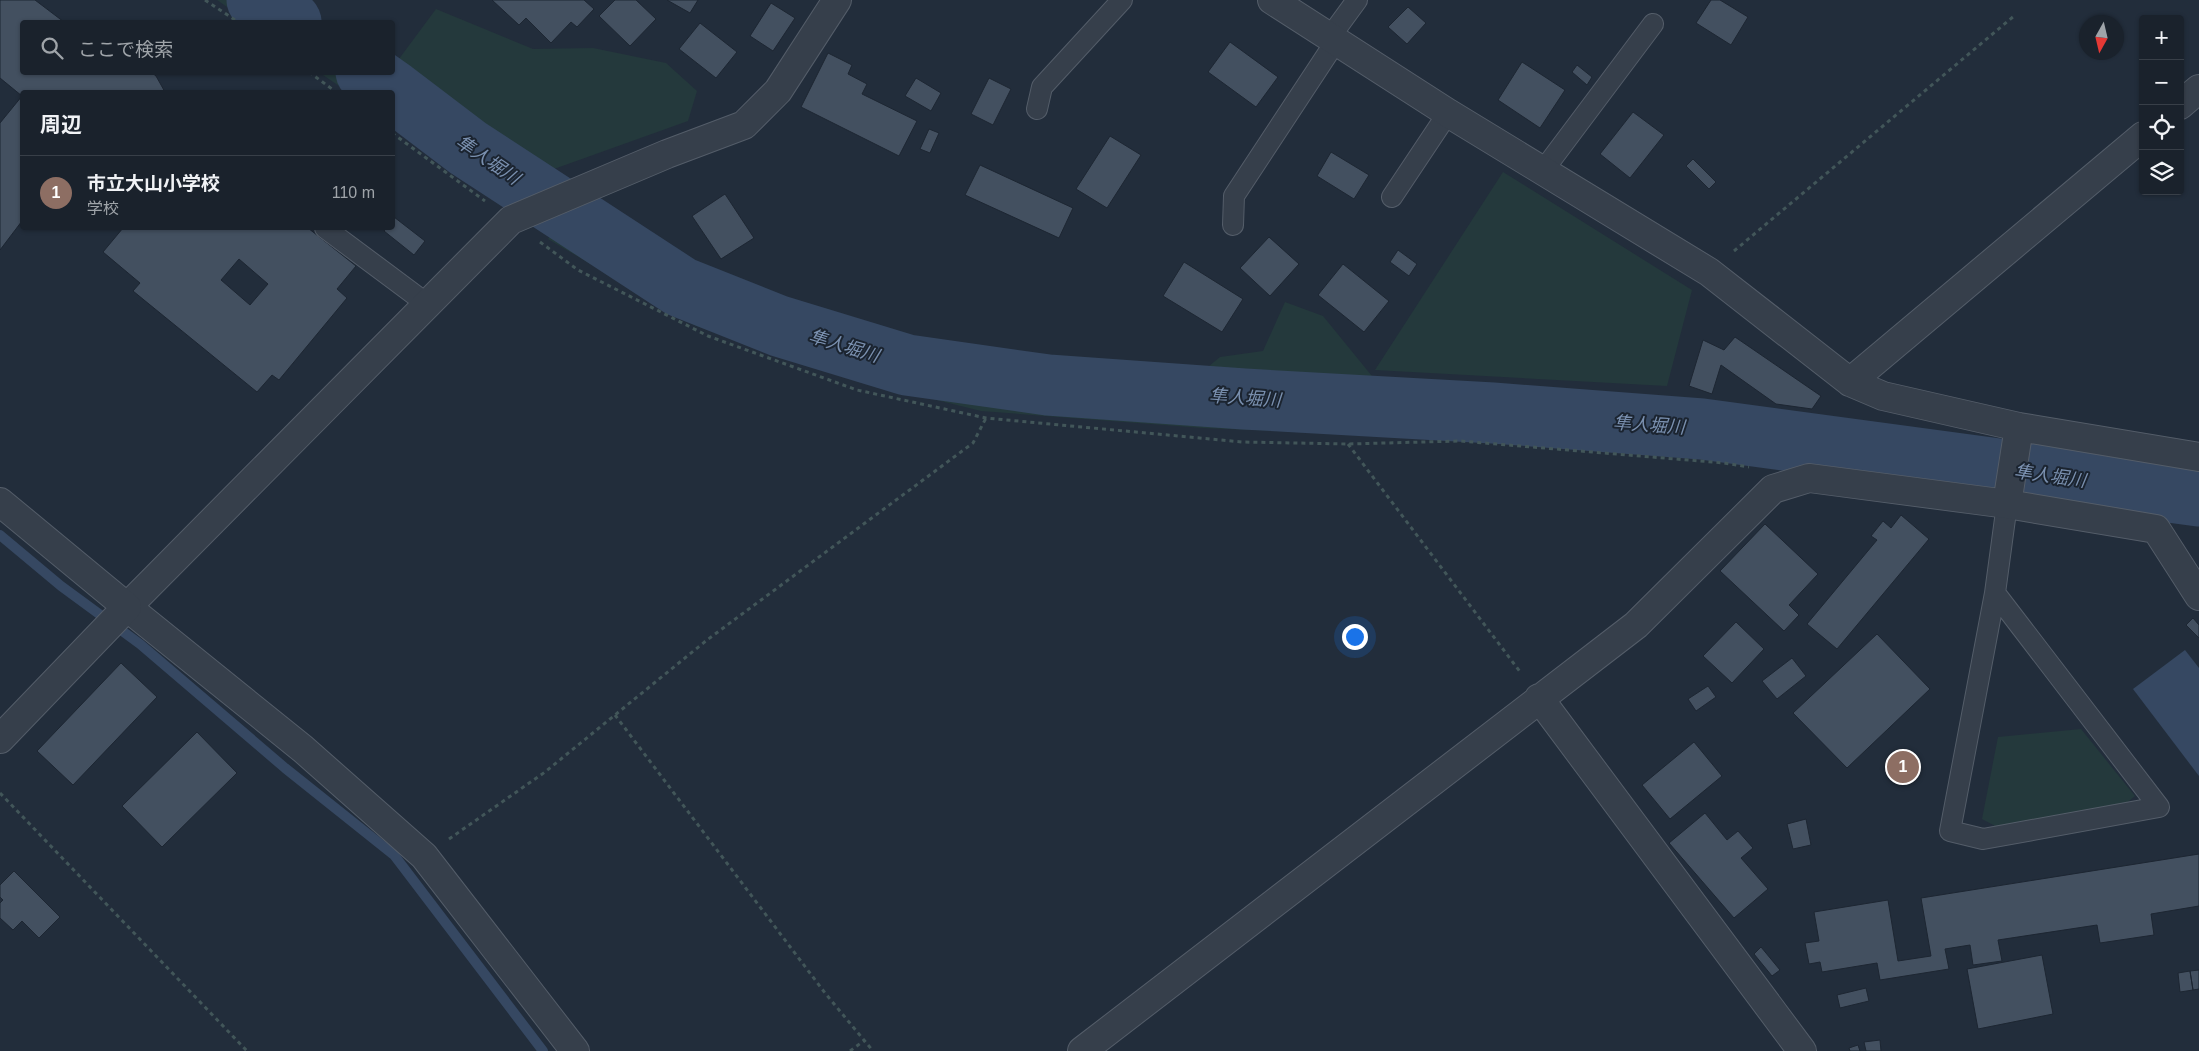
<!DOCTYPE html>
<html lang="ja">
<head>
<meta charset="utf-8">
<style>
	body { margin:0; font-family:Helvetica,"Noto Sans JP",sans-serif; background:#272f38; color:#f1f3f6 }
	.controls { position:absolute; right:15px; top:15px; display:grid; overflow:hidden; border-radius:5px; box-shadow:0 1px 4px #0004 }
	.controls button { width:45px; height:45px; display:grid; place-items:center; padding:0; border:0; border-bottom:1px solid #383f48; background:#1a222c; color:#f1f3f6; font:25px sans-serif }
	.compass { position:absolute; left:2079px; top:15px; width:45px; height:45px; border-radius:50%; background:#1a222c; box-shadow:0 1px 4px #0004; rotate:188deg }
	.you { position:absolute; left:1354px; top:636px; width:18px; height:18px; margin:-12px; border:4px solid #fff; border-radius:50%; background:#1a73e8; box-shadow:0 0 0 8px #1a73e833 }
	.badge { display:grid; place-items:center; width:32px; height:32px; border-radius:50%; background:#8c9099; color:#fff; font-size:16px; font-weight:700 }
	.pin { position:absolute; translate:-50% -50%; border:2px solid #fff; box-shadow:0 1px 5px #0006 }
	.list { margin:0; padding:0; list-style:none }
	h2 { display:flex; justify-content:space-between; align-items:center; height:65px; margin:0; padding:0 20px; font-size:21px }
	h2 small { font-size:16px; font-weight:400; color:#9fa4a9 }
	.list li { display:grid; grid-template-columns:32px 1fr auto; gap:15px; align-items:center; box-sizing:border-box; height:75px; padding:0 20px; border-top:1px solid #383f48 }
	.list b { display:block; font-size:19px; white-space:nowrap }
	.list p { margin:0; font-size:16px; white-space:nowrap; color:#9fa4a9 }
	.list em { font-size:16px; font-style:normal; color:#9fa4a9 }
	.icon { flex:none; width:28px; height:28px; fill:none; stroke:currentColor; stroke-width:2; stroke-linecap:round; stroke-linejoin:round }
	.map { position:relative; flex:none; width:2199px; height:1051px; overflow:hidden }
	.search { position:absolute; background:#1a222c; box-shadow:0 1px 4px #0004; left:20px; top:20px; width:375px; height:55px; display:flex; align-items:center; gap:12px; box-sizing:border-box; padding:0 18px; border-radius:5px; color:#9fa4a9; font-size:19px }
	.panel { position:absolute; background:#1a222c; box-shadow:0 1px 4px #0004; left:20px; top:90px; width:375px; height:140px; border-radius:5px }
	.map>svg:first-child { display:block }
	.green { fill:#24393c }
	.water { fill:#364862 }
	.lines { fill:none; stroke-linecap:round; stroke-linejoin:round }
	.stream { stroke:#364862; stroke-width:10 }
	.river { stroke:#364862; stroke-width:61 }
	.building { fill:#435060; stroke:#1d2632; fill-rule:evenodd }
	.service-casing { stroke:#545d69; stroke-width:22 }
	.minor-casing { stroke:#545d69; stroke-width:30 }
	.tertiary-casing { stroke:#545d69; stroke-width:30 }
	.path { stroke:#425659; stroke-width:3; stroke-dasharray:4 4; stroke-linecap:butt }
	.service { stroke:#363f4b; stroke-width:20 }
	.minor { stroke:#363f4b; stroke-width:28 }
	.tertiary { stroke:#363f4b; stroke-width:28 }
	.labels { text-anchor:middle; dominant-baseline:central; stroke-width:4; stroke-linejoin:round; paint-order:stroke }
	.water-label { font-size:18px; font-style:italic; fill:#7a90af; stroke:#1b2430 }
</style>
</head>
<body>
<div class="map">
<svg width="2199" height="1051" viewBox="0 0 2199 1051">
	<rect width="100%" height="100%" fill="#222d3b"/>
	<path class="green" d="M217,0H237L271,22H249Z
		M436,9L533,49L593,48L666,63L697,91L688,121L540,174L393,67Z
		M320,73H345L374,92H348Z
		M392,105H393L522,193L503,201L393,124Z
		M1503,172L1692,290L1667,386L1375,370Z
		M559,223L684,302L901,376L1029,393L1196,410L1671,436L1998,473L1997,484L1984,492L1766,462L1507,440L1203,428L981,411L852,379L696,326L548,239Z
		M1285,302L1323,316L1376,381L1367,394L1185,386L1220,357L1263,351Z
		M2040,449L2199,473V489L2038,464Z
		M2035,479L2199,505V526L2034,502Z
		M2081,729L2135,796L2124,805L1999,828L1982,819L1998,737Z"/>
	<path class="water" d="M2185,650L2199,668V776L2133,689Z"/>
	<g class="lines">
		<path class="stream" d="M0,535L61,586L140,644L285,768L394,855L543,1051"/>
		<path class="river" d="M257,0L291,22
			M366,72L393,91L468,148L681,287L779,326L907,365L1048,385L1244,399L1493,413L1702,429L2199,496"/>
	</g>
	<path class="building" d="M0,0H35L64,22H22V72H151L156,76L165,92H22V96L0,78Z
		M492,0H584L594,9L577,27L571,22L551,43L526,18L519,25Z
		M615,0H636L656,19L630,46L599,16Z
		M667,0H698L690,13Z
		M1711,0H1720L1748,17L1731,45L1696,23Z
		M771,3L795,18L773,51L750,36Z
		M1408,7L1426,23L1407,44L1388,27Z
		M700,23L737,52L716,78L679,49Z
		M1230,42L1278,77L1256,107L1208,72Z
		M828,53L852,65L848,74L867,84L862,94L917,121L899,156L801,107Z
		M1522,62L1565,90L1540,128L1498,100Z
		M1577,65L1592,77L1587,85L1572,72Z
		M916,78L941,93L931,111L905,96Z
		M989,78L1011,89L993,125L971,114Z
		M22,96V221L0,250V123Z
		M1633,112L1664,135L1630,178L1600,154Z
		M929,129L939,133L930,153L920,149Z
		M1110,136L1141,155L1107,208L1076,189Z
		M1331,152L1369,175L1354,199L1317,176Z
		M1693,159L1716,182L1709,189L1686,166Z
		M980,165L1073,208L1059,238L965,195Z
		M725,194L754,238L721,259L692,216Z
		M394,217L425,241L414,255L384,231L386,228H392Z
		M123,228H308L356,266L337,289L347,298L279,380L272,375L257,392L133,291L140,283L103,252ZM239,259L268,284L250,305L221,280Z
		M1269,237L1299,264L1270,296L1240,268Z
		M1398,250L1417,264L1409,276L1390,262Z
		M1184,262L1243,299L1222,332L1163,296Z
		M1343,264L1389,301L1364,332L1318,295Z
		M1735,337L1821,396L1812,409L1776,404L1721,365L1712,394L1689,386L1703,340L1724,350Z
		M1901,515L1929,539L1837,649L1807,624L1877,540L1871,536L1883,521L1891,528Z
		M1765,524L1818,574L1789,605L1799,615L1784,631L1720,571Z
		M2193,618L2199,625V638L2186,625Z
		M1736,622L1764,649L1732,683L1703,656Z
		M1877,634L1930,689L1847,768L1793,713Z
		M1792,658L1806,676L1777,699L1762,681Z
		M121,663L157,697L73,785L37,751Z
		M1708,686L1716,697L1696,711L1688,699Z
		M197,732L237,773L162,847L122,806Z
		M1694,742L1722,776L1670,819L1642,785Z
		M1705,813L1727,840L1738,831L1753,848L1741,858L1768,889L1734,918L1669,843Z
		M1806,819L1811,845L1793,849L1787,824Z
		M2199,854V906L2151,914L2154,935L2100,943L2097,925L1998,940L2002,961L1973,965L1970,945L1945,949L1949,969L1880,980L1877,963L1822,972L1820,962L1809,964L1805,943L1819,941L1814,912L1888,900L1898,961L1931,956L1921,898Z
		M14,871L60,917L39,938L22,921L13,930L0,918V903L3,900L0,897V885Z
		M1761,947L1780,970L1772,976L1754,954Z
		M2042,955L2053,1014L1978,1029L1967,969Z
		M2199,970V989L2193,990L2190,971Z
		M2190,971L2193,990L2180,992L2178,973Z
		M1866,988L1869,1001L1840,1008L1837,995Z
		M1880,1040L1881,1051H1866L1864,1042Z
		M1858,1045L1860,1051H1850L1849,1048Z"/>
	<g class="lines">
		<defs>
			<path id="service" d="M1330,37L1357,0
				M1037,109L1042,87L1122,0
				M1542,172L1653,24
				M1392,197L1448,113
				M1233,225L1234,196L1336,41
				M325,228L427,304
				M1995,593L2159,807L1983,839L1950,831L1995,593L2007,504"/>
			<path id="minor" d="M1272,0L1448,113L1709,272L1850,382L1883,396L2019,427L2199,457
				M2180,105L2199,89
				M1850,382L2143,136
				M2007,504L2019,427
				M1539,698L1802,1051
				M575,1051L424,856L303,749L127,607L511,220L667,154L744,125L778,91L837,0
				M1082,1051L1636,625L1773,489L1809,478L2007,504L2156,529L2199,596"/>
			<path id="tertiary" d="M0,502L127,607L0,739"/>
		</defs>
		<use href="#service" class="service-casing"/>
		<use href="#minor" class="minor-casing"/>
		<use href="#tertiary" class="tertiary-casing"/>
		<path class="path" d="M205,0L238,22
			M309,72L336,92
			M392,133L485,201
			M540,242L578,270L708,336L857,390L986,418L1242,442L1348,444L1460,441L1724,463L1749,467
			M1734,251L2014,16
			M1348,444L1521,673
			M615,715L825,993L873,1051
			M0,793L247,1051
			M449,839L545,772L707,640L973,443L986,418
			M850,1051L865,1040"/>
		<use href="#service" class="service"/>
		<use href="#minor" class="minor"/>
		<use href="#tertiary" class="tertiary"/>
	</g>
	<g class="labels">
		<g class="water-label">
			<text transform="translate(488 160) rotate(34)">隼人堀川</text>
			<text transform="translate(844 346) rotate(17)">隼人堀川</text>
			<text transform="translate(1245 398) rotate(4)">隼人堀川</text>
			<text transform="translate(1649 425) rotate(4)">隼人堀川</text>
			<text transform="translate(2050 476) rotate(8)">隼人堀川</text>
		</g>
	</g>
</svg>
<div class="controls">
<button>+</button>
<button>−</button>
<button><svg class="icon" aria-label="locate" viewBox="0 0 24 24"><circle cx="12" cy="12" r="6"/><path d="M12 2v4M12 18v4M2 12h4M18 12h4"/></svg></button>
<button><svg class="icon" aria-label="layers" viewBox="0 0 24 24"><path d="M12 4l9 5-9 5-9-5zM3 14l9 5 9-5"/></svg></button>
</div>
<svg class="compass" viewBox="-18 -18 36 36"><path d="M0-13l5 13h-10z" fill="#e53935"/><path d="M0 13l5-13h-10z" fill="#9fa4a9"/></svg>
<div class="you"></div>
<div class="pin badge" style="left:1903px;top:767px;background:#8d6e63">1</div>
<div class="search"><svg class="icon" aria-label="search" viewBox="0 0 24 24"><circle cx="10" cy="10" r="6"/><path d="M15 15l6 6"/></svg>ここで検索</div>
<section class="panel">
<h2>周辺<small></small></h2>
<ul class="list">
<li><span class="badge" style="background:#8d6e63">1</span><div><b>市立大山小学校</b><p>学校</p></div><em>110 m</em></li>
</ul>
</section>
</div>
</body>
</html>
